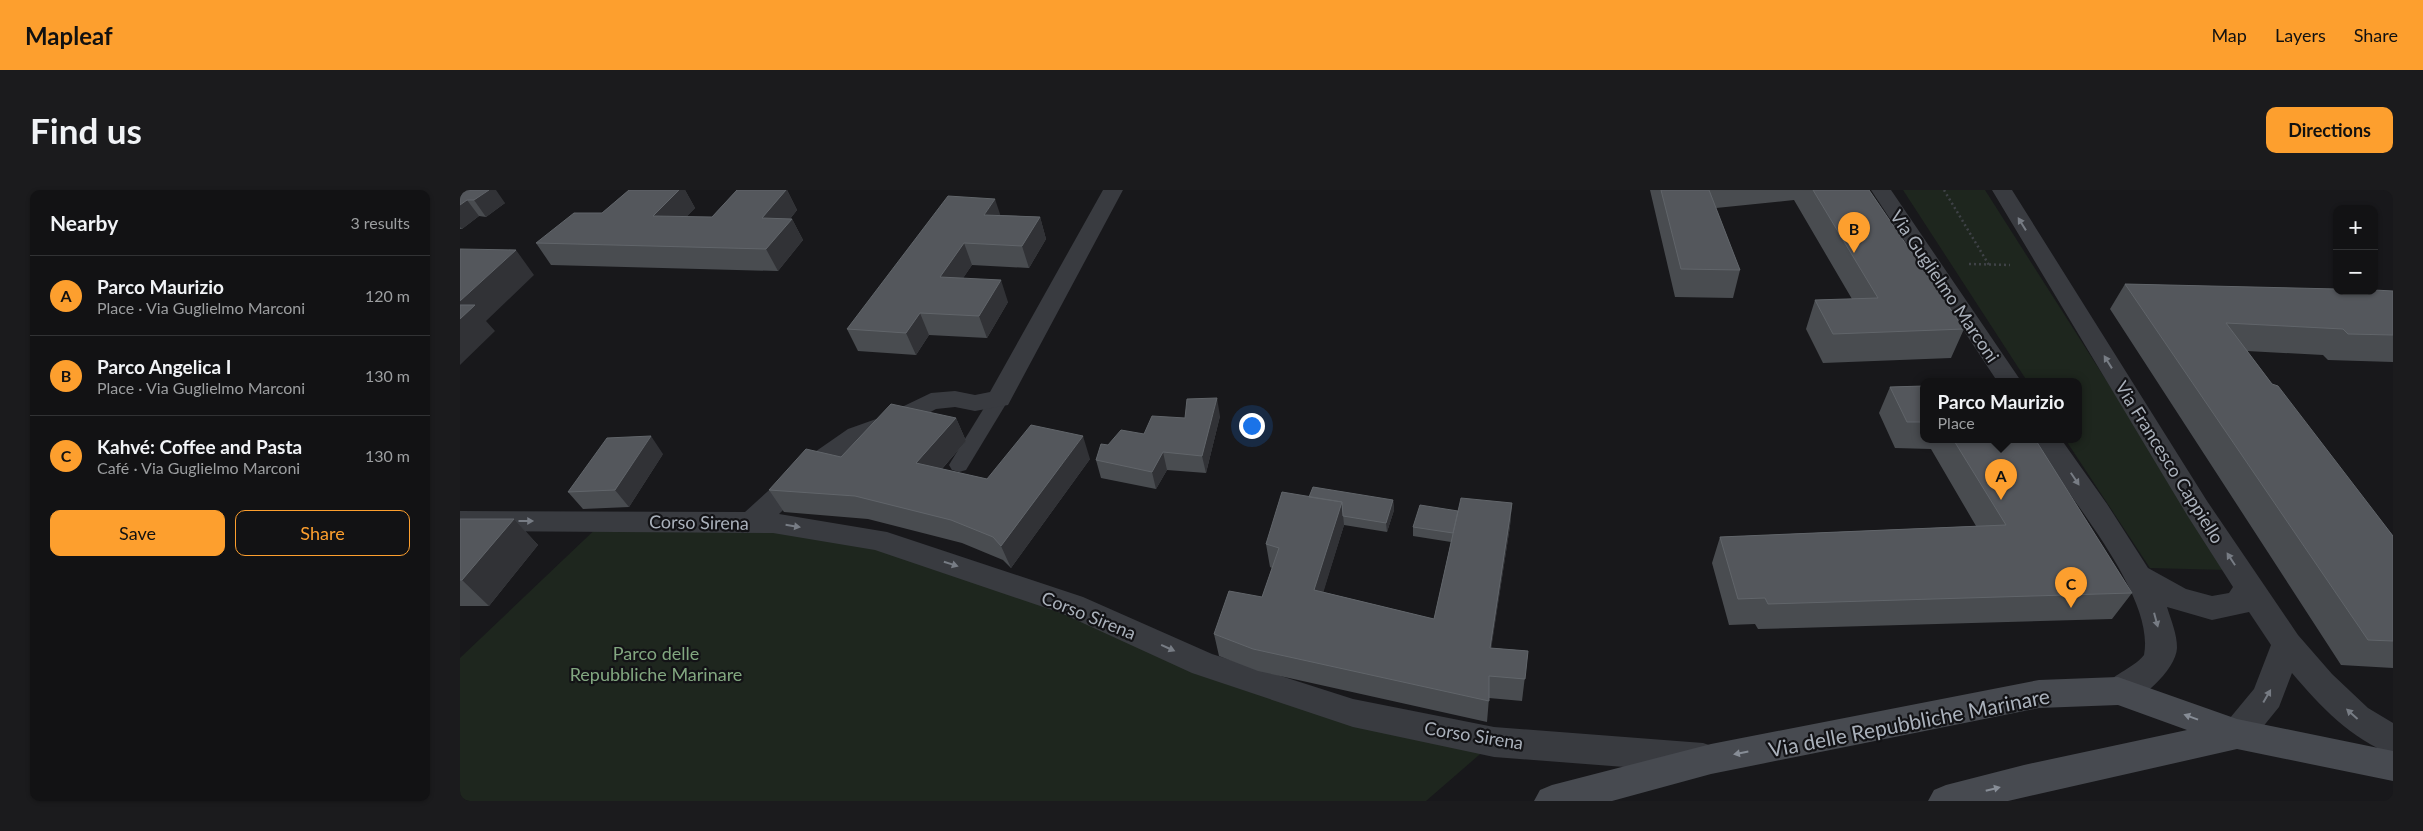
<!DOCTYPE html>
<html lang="en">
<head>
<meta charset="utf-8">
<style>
	body { margin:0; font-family:Lato,sans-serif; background:#1b1b1d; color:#f1f3f6 }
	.controls { position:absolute; right:15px; top:15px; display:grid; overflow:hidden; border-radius:10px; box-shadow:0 1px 4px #0004 }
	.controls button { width:45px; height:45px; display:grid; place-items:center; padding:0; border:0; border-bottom:1px solid #313234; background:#121214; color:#f1f3f6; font:25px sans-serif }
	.you { position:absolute; left:791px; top:235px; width:18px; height:18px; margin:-12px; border:4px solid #fff; border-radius:50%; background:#1a73e8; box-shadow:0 0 0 8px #1a73e833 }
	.badge { display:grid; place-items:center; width:32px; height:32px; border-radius:50%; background:#fd9f2e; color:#111; font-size:16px; font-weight:700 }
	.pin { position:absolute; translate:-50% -41px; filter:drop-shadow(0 1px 2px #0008) }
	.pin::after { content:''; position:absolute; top:26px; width:18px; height:15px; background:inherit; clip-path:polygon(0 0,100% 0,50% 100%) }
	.popup { position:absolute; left:1460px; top:188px; width:162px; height:65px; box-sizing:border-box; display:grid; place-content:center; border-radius:10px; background:#121214; filter:drop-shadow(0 1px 4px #0005); font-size:16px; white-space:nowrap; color:#9c9ea0 }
	.popup b { font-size:19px; color:#f1f3f6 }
	.popup::after { content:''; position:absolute; left:50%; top:100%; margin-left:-10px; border:10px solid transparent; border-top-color:#121214 }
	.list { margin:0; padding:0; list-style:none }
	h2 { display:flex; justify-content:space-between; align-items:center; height:65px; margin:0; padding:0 20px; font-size:21px }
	h2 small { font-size:16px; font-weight:400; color:#9c9ea0 }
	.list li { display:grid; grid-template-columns:32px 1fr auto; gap:15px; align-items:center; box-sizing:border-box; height:80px; padding:0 20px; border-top:1px solid #313234 }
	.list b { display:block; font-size:19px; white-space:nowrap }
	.list p { margin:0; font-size:16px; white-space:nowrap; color:#9c9ea0 }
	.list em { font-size:16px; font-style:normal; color:#9c9ea0 }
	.actions { display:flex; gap:10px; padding:15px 20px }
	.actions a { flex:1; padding:11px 0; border:1px solid #fd9f2e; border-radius:10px; text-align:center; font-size:18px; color:#fd9f2e }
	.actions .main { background:#fd9f2e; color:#111 }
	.map { position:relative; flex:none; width:1933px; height:611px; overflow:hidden; border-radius:10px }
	header { display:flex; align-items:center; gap:30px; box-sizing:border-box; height:70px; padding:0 25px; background:#fd9f2e; color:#111 }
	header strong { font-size:24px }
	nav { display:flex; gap:28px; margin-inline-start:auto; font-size:18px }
	.intro { display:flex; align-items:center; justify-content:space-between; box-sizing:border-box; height:120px; padding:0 30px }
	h1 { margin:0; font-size:35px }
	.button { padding:12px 22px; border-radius:10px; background:#fd9f2e; color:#111; font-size:18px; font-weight:700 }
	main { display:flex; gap:30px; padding:0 30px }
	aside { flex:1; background:#121214; border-radius:10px; box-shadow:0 1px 4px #0004 }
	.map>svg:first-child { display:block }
	.green { fill:#1e261e }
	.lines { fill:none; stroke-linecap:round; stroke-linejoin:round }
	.path { stroke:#3f4247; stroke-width:2.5; stroke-dasharray:2 3; stroke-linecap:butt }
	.lane { fill:#393b40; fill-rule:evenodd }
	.street { fill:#393b40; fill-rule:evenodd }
	.secondary { fill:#474a50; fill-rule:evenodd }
	.wall { fill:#494c50 }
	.shaded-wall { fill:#313236 }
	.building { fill:#54575c; stroke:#61656a }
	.oneway { fill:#777c84 }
	.oneway2 { fill:#878d96 }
	.labels { text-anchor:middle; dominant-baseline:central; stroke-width:4.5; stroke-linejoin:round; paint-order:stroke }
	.street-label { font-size:18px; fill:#aab1bb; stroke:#131316 }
	.park-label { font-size:18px; fill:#82a780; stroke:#131316 }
	.near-street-label { font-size:21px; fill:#aab1bb; stroke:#131316 }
</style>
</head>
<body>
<header>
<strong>Mapleaf</strong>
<nav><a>Map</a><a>Layers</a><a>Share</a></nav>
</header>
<div class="intro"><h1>Find us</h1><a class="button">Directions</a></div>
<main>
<aside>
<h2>Nearby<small>3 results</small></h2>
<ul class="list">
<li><span class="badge">A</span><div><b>Parco Maurizio</b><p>Place · Via Guglielmo Marconi</p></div><em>120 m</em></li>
<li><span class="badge">B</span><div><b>Parco Angelica I</b><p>Place · Via Guglielmo Marconi</p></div><em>130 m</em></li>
<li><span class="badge">C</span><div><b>Kahvé: Coffee and Pasta</b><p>Café · Via Guglielmo Marconi</p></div><em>130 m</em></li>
</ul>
<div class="actions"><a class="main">Save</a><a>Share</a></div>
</aside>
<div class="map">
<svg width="1933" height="611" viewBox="0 0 1933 611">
	<rect width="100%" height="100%" fill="#18181b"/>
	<path class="green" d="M1443,0H1525L1767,380L1690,378L1605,249H1618V191H1567Z
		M144,331L417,350L743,474L1034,552L966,611H0V468Z"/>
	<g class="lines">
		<path class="path" d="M1484,0L1529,75
			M1509,74L1550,75"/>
		<path class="lane" d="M539,203L546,205L549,209L506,280L499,282L492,280L489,275L492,270L532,205Z"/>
		<path class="street" d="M643,0H663L548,215L515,221L495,217L476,219L437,240L406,251L357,287L319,324L427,342L623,407L752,464L893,509L1034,537L1243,553L1255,557L1260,568L1255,579L1243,583L1034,567L893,537L732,483L601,423L415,360L313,343L0,341V321L285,322L339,273L388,239L419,228L471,203L495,201L515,205L530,202Z
			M1411,0H1431L1561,191H1537Z
			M1532,0H1552L1747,311L1838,445L1872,484L1908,518L1933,533V565C1891,549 1860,516 1832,483L1819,517L1789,554L1777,559L1765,554L1760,544L1765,534L1794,499L1811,455L1789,422L1752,430L1707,417C1711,430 1717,444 1717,458C1716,480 1678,515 1658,515C1654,514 1650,512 1647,511L1642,501C1650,484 1672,480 1684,465C1696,403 1602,302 1574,249H1601L1647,314L1688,378L1726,399L1752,406L1769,403L1773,397L1727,325Z"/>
		<path class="secondary" d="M1658,487L1777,529L1933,561V591L1777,559L1548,611H1468L1474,600L1486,595L1564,575L1727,540L1658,515L1579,518L1251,584L1152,611H1074L1080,600L1092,595L1251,554L1579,490Z"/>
	</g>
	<path class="wall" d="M0,0L45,13L26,27L19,26L2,39H0Z
		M169,0H225L235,18L226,27H252L277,0H327L337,20L330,29H332L343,50L318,81L91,75L76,53L142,23Z
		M1190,0H1409L1504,139L1491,168L1363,173L1346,139L1355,110L1392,109L1334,10L1256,18L1280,80L1273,108L1215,107Z
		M541,25L580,27L586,49L569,78L512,75L503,88L548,112L527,148L469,145L456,165L398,161L387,139Z
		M1665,94L1933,101V172L1868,170L1863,165L1787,161L1812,194L1933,346V478L1881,475L1650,119Z
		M1464,196V249H1575L1672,403L1652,429L1298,439L1295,434L1269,435L1252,373L1260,347L1516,336L1471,259L1435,258L1419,223L1430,197Z
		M760,226L746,283L707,280L696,299L641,288L636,270L648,255L684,244L725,228Z
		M496,228L506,251L482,279L527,289L630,269L551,378L543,370L502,353L408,329L324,322L309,300L381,267Z
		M203,264L169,317L123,319L108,302Z
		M849,307L933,310L934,320L927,342L884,335L863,402L974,429L991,352L953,346V337L998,321L1052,313L1050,336L1031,458L1068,461L1062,511L1029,508L1027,532L798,481L759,466L754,444L802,407L812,378L810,377L806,354Z
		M0,329H54L78,355L29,416H0Z"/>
	<path class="shaded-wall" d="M29,0H36L45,13L26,27L14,10Z
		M219,0H225L235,18L206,48L193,26Z
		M326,0H327L337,20L313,50L302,28Z
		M535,9L542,30L524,25Z
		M7,10L19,26L2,39L0,37V15Z
		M580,27L586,49L569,78L562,56Z
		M332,29L343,50L318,81L306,59Z
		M504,53L512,75L489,109L480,87Z
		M56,60L74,85L26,131L35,141L0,175V111Z
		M541,90L548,112L527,148L519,126Z
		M460,123L469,145L456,165L446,143Z
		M757,208L760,226L746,283L742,266Z
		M496,228L506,251L467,296L456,273Z
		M191,246L203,264L169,317L155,300Z
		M623,246L630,269L551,378L541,356Z
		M703,262L707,280L696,299L692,282Z
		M933,310L934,320L927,342L926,333Z
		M882,312L884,335L857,423L854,400Z
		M1052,313L1050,336L1028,480L1030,458Z
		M54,329L78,355L29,416L2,390Z"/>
	<path class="building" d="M0,0H29L14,10H7L0,15Z
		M169,0H219L193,26L252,27L277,0H326L302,28L332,29L306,59L76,53L114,23H142Z
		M1201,0H1249L1280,80L1221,79Z
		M1353,0H1409L1504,139L1373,144L1355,110L1418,108Z
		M488,6L535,9L524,25L580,27L562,56L504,53L480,87L541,90L519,126L460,123L446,143L387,139Z
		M0,59L56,60L0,111Z
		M1665,94L1877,99V101H1914V100L1933,101V145L1888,144L1883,139L1766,133L1812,194L1818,196L1933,346V451L1908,450Z
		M0,115H15L0,129Z
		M1464,196V232H1447L1430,197Z
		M757,208L742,266L703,262L692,282L636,270L641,254L648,255L661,240L684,244L692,226L725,228L727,209Z
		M431,214L496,228L456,273L527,289L571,235L623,246L541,356L533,347L491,330L395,306L309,300L346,259L381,267Z
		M191,246L155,300L108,302L147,248Z
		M1493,249H1575L1672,403L1308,414L1305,408L1278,409L1260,347L1546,335Z
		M853,297L933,310L926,333L883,326L882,312L849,307Z
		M822,302L882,312L854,400L974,429L1001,308L1052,313L1030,458L1068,461L1065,489L1029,486V511L793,459L754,444L769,401L802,407L819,358L806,354Z
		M960,315L998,321L993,343L953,337Z
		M0,329H54L2,390H0Z"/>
	<defs><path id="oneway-solid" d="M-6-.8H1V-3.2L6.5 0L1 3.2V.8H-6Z" transform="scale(1.25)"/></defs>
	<g class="oneway">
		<use href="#oneway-solid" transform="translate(1562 34) rotate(-122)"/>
		<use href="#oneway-solid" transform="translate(1648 172) rotate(-122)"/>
		<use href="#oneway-solid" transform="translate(1615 289) rotate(56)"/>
		<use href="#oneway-solid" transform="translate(66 331)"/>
		<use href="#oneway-solid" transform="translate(333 336) rotate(9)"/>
		<use href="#oneway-solid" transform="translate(1771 369) rotate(-123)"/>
		<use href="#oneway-solid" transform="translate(491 374) rotate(18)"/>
		<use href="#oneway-solid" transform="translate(1696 430) rotate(75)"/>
		<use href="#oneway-solid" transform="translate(708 458) rotate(24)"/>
		<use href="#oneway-solid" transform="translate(1807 506) rotate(-60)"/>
		<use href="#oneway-solid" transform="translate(1892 524) rotate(-138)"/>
	</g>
	<g class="oneway2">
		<use href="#oneway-solid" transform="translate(1731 527) rotate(-160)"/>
		<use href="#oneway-solid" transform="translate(1281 563) rotate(169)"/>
		<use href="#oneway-solid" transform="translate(1533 599) rotate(-14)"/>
	</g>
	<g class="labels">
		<g class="street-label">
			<text transform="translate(1485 96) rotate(56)">Via Guglielmo Marconi</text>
			<text transform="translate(1710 272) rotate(58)">Via Francesco Cappiello</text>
			<text transform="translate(239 332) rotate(1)">Corso Sirena</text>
			<text transform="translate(629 425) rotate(22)">Corso Sirena</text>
			<text transform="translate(1014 545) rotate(9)">Corso Sirena</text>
		</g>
		<g class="park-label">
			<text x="196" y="463">Parco delle<tspan x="196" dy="21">Repubbliche Marinare</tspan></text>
		</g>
		<g class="near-street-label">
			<text transform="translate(1449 532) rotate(-11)">Via delle Repubbliche Marinare</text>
		</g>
	</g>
</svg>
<div class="controls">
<button>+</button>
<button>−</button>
</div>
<div class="you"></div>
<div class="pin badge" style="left:1541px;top:310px">A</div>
<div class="popup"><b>Parco Maurizio</b>Place</div>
<div class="pin badge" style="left:1394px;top:63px">B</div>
<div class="pin badge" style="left:1611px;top:418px">C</div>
</div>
</main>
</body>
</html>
